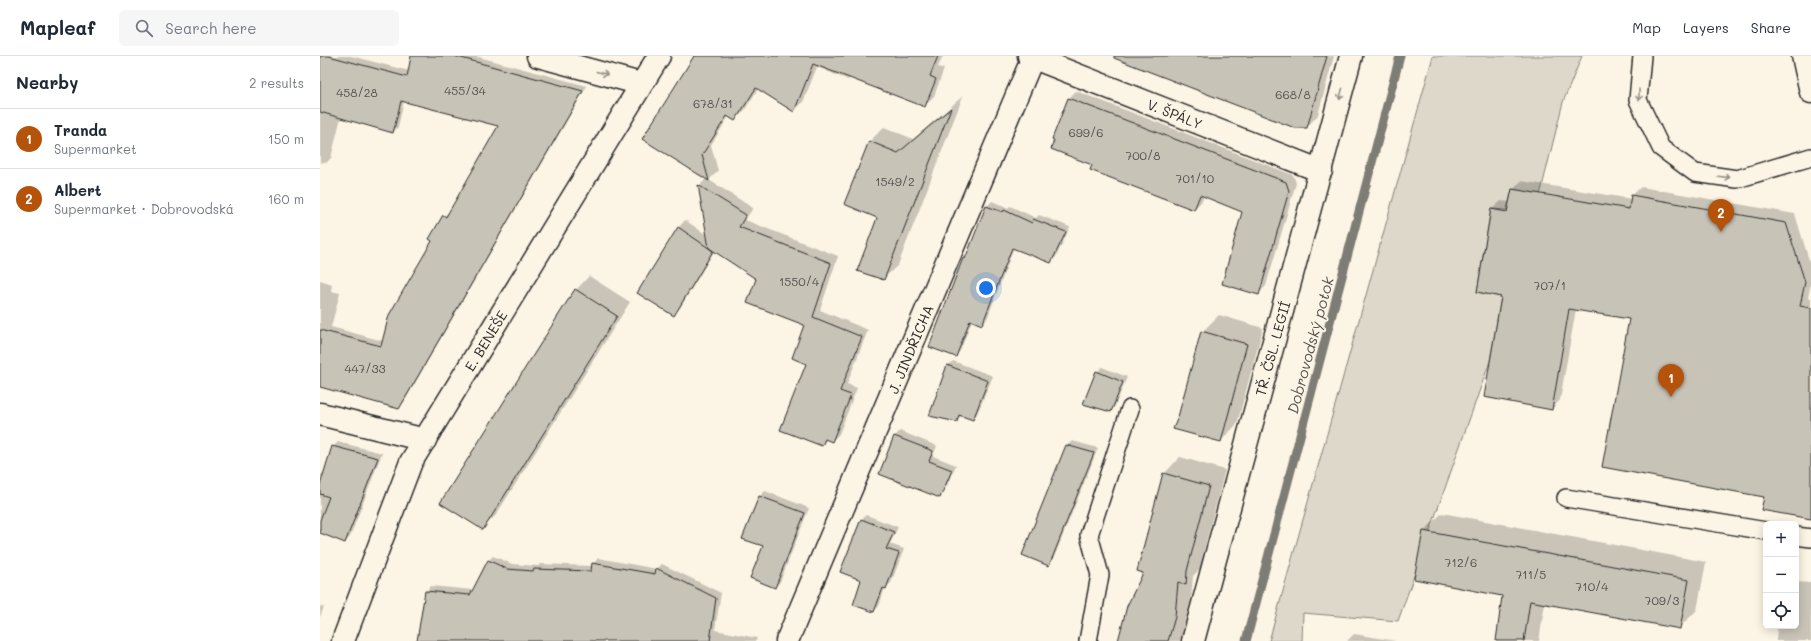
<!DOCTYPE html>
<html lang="en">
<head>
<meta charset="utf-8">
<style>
	body { margin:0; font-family:Mali,sans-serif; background:#f6f6f7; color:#1f2937 }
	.controls { position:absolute; right:12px; bottom:12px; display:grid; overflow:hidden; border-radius:6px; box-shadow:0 2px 10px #0003 }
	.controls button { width:36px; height:36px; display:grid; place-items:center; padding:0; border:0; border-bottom:1px solid #e0e1e3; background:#fff; color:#1f2937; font:20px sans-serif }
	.you { position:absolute; left:666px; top:232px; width:14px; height:14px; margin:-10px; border:3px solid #fff; border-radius:50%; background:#1a73e8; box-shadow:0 0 0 6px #1a73e833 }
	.badge { display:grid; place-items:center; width:26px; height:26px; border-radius:50%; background:#b45309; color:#fff; font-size:13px; font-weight:700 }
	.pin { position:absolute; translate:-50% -33px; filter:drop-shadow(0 1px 2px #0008) }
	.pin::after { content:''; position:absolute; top:21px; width:14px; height:12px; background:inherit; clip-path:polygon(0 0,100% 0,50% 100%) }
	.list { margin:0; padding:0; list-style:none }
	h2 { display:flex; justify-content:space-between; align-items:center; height:52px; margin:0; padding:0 16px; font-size:17px }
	h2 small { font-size:13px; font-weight:400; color:#747a83 }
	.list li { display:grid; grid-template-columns:26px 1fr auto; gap:12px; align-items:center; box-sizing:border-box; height:60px; padding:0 16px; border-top:1px solid #e0e1e3 }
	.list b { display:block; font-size:15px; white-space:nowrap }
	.list p { margin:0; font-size:13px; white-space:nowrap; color:#747a83 }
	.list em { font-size:13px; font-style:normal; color:#747a83 }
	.icon { flex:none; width:22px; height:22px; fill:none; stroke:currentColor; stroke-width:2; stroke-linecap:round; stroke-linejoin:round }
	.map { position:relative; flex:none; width:1491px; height:585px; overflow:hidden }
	header { display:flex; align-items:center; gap:24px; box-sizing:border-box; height:56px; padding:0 20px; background:#fff; border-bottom:1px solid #e0e1e3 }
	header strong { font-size:19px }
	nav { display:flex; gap:22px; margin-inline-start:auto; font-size:14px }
	.search { width:280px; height:36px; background:#f6f6f7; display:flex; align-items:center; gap:10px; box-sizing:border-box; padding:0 14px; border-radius:6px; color:#747a83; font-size:15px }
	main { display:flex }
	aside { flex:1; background:#fff }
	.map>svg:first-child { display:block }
	.green { fill:#ded8ca; stroke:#84827a }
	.shadow { fill:#0003 }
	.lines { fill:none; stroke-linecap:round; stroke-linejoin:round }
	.stream { stroke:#7d7b74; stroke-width:9 }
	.building { fill:#c8c3b7; stroke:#2b2b2b }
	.service-casing { stroke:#2b2b2b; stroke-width:20 }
	.minor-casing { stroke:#2b2b2b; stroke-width:25 }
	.tertiary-casing { stroke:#2b2b2b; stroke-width:25 }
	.service { stroke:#fcf5e5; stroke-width:17 }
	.minor { stroke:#fcf5e5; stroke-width:22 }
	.tertiary { stroke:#fcf5e5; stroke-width:22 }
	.oneway { stroke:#949088 }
	.labels { text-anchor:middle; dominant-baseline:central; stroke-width:4; stroke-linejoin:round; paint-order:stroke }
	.number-label { font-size:12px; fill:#52514e }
	.street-label { font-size:14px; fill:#2b2b2b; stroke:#fcf5e5 }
	.water-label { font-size:15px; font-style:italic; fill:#545350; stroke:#fcf5e5 }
</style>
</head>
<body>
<header>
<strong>Mapleaf</strong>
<div class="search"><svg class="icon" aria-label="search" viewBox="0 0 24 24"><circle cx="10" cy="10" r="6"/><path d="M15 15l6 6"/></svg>Search here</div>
<nav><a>Map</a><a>Layers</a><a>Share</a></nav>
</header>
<main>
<aside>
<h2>Nearby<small>2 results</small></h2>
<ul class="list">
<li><span class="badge">1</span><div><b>Tranda</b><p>Supermarket</p></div><em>150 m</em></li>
<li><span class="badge">2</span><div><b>Albert</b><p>Supermarket · Dobrovodská</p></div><em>160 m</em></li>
</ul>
</aside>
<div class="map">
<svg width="1491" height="585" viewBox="0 0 1491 585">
	<rect width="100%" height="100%" fill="#fcf5e5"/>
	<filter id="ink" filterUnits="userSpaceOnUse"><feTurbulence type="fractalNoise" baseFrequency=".025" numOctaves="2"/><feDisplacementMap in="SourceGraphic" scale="8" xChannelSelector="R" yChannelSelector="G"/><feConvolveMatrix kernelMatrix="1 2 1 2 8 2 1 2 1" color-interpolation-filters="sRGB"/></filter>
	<g filter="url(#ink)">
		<path class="green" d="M1113,0H1262L1243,46L1220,139L1192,133L1187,154L1171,153L1157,236L1181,241L1170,305L1078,565L983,557L982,585H949Z"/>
		<path class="shadow" d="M0,0H31L89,15L92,0H155L267,30L84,346L79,351L0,331V224L12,228L11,235L20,237L11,271L63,285L124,160L130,155L179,69L84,45L78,71L73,76L21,61L11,102L6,107L0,106Z
			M375,0H623L618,11L624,13L614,40L605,49L531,21L528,24L497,11L483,46L474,55L438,33L424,55L415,64L409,60L391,89L398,115L389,124L433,152L425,164L518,200L500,254L548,274L527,328L537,332L519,378L512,385L507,383L502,388L488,308L486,268L437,223L395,194L360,252L353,259L318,237L359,171L365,164L388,180L379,130L387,122L324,82Z
			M793,0H1014L998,59L987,71H975Z
			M756,35L973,119L976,127L946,230L939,237L923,156L884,140L881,146L874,153L773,109L749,42Z
			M643,40L578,209L563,223L559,161L525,147L550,85L564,71L593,83Z
			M1201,125L1312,143V139L1321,131L1475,158L1491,211V227L1488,241L1491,242V461L1445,440L1310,262L1256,253L1240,344L1232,353L1182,240L1172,153L1181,145L1190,146L1193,134Z
			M672,145L688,152L690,150L716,162L719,159L750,171L736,201L731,205L694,191L667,263L662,268L652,264L640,295L636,300L644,203L648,198L667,150Z
			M269,220L310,246L176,459L162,473L256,234Z
			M899,259L943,272L917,368L901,385L882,276Z
			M633,305L673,320L657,358L652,363L642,359L636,365L628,309Z
			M782,311L807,321L795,350L790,355L777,316Z
			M580,375L617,390L613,400L636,409L624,436L620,441L560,417L575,380Z
			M752,385L778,392L733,504L728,509L747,390Z
			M18,386L62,397L30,481L25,486L0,476V420L3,417L5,418L13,391Z
			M860,401L905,414L883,498L882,511L873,520L871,544L860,585H799L825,516L844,418Z
			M445,435L489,452L460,526L455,531L444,490L423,482L440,440Z
			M1122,457L1386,506L1377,554L1359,572L1225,547L1219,585H1177L1183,539L1095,522L1104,475Z
			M546,459L578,471L570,488L584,493L571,527L565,532L559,550L554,555L542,523V464Z
			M173,500L192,508L218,510L220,508L272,510L278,502L337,513L342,508L401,537L395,574L437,582L436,585H98L106,535L111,530L153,534L168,505Z
			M1476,526L1491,527V585H1456L1457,570H1476Z
			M0,550L4,551L0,561Z
			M1034,578L1076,585H1027Z"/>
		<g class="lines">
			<path class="stream" d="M926,585L1080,0"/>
		</g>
		<path class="building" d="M0,0H9L87,21L91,0H134L263,35L79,353L0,331V274L61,290L69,259L112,185L109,183L123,159L126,161L178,70L81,45L73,77L0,56Z
			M374,0H618L610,20L616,23L605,51L493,8L474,56L436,32L415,65L407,60L382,99L389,125L322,83Z
			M794,0H1007L987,72H975L794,2Z
			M748,42L966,126L969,135L939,239L902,228L922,156L880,139L874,154L770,114L772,109L731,93L734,84L732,83Z
			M631,52L564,224L537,215L557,162L524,148L549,85L578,97Z
			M378,129L426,159L419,171L511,207L493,261L542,281L520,335L531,339L512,386L505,383L502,390L460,374L486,308L472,302L484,269L427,247L436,223L389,192Z
			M1192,133L1309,153L1311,139L1466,167L1485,226L1480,250L1491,252V463L1441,454L1444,441L1282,411L1309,263L1249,253L1232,354L1164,341L1181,241L1157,236L1171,153L1187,156Z
			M666,150L683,156L684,154L712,167L713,163L746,176L731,207L692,192L662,269L650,264L636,301L609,291L643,202L645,203Z
			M358,171L393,195L354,260L317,237Z
			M255,233L297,260L163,474L120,447Z
			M881,275L927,288L901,386L853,373L858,361Z
			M627,309L668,325L653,364L639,359L637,366L609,360Z
			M776,315L803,326L791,356L763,348Z
			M574,380L613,395L609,405L632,414L620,442L559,418Z
			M746,389L774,397L729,510L702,499Z
			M12,390L58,402L25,487L0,477V464L9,441L0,438V429Z
			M843,417L889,430L867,515L866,529L858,526L855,561L848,585H798L807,550L823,517L817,515Z
			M439,440L485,457L455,532L430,522L443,490L422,483Z
			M541,463L574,476L566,493L579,497L566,533L563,532L554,556L533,549L541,524L520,516Z
			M1103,475L1369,524L1360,573L1210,545L1204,585H1176L1182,540L1094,523Z
			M168,504L187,513L213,515L214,513L271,515L272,507L335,518L336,512L396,542L390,585H97L105,535L150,539Z"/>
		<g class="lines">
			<defs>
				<path id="service" d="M1322,0L1318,44L1341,92L1375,117L1417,123L1491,101
					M1246,442L1446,475
					M1476,480L1491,482
					M768,585L780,519L769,479L810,353"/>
				<g id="minor">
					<path d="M218,0L321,28"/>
					<path id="s1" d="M709,0L1001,115"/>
					<path d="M0,358L105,384"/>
					<path id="s2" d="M23,585L91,406L339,0"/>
					<path id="s3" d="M467,585L713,1"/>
					<path id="s4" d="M873,585L1031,0"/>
				</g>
				<path id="tertiary" d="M1483,0L1491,36"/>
			</defs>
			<use href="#service" class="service-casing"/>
			<use href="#minor" class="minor-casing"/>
			<use href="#tertiary" class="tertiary-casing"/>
			<use href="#service" class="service"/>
			<use href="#minor" class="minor"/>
			<use href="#tertiary" class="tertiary"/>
		</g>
		<defs><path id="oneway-shaft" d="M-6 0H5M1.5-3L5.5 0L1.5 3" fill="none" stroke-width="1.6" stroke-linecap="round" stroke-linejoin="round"/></defs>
		<g class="oneway">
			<use href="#oneway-shaft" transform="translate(282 17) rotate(15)"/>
			<use href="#oneway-shaft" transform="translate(1021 38) rotate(105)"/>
			<use href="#oneway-shaft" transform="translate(1319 39) rotate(90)"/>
			<use href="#oneway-shaft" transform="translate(1404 121) rotate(7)"/>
		</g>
	</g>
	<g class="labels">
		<g class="number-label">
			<text x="145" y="34">455/34</text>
			<text x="37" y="36">458/28</text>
			<text x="973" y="38">668/8</text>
			<text x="393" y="47">678/31</text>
			<text x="766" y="76">699/6</text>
			<text x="823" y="99">700/8</text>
			<text x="875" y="122">701/10</text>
			<text x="575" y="125">1549/2</text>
			<text x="479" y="225">1550/4</text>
			<text x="1230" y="229">707/1</text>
			<text x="45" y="312">447/33</text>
			<text x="1141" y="506">712/6</text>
			<text x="1211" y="518">711/5</text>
			<text x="1272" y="530">710/4</text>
			<text x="1342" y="544">709/3</text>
		</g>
		<g class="street-label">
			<text stroke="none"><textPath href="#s1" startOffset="157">V. ŠPÁLY</textPath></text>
			<text stroke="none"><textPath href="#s2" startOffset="334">E. BENEŠE</textPath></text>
			<text stroke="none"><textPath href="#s3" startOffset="317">J. JINDŘICHA</textPath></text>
			<text stroke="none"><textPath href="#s4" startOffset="303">TŘ. ČSL. LEGIÍ</textPath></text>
		</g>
		<g class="water-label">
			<text transform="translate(990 289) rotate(-75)">Dobrovodský potok</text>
		</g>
	</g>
</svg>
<div class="controls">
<button>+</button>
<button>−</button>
<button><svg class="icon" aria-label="locate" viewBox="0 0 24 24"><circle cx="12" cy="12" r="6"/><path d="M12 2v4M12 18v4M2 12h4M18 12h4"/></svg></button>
</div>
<div class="you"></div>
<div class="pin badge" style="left:1351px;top:341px">1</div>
<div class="pin badge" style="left:1401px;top:176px">2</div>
</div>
</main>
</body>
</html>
